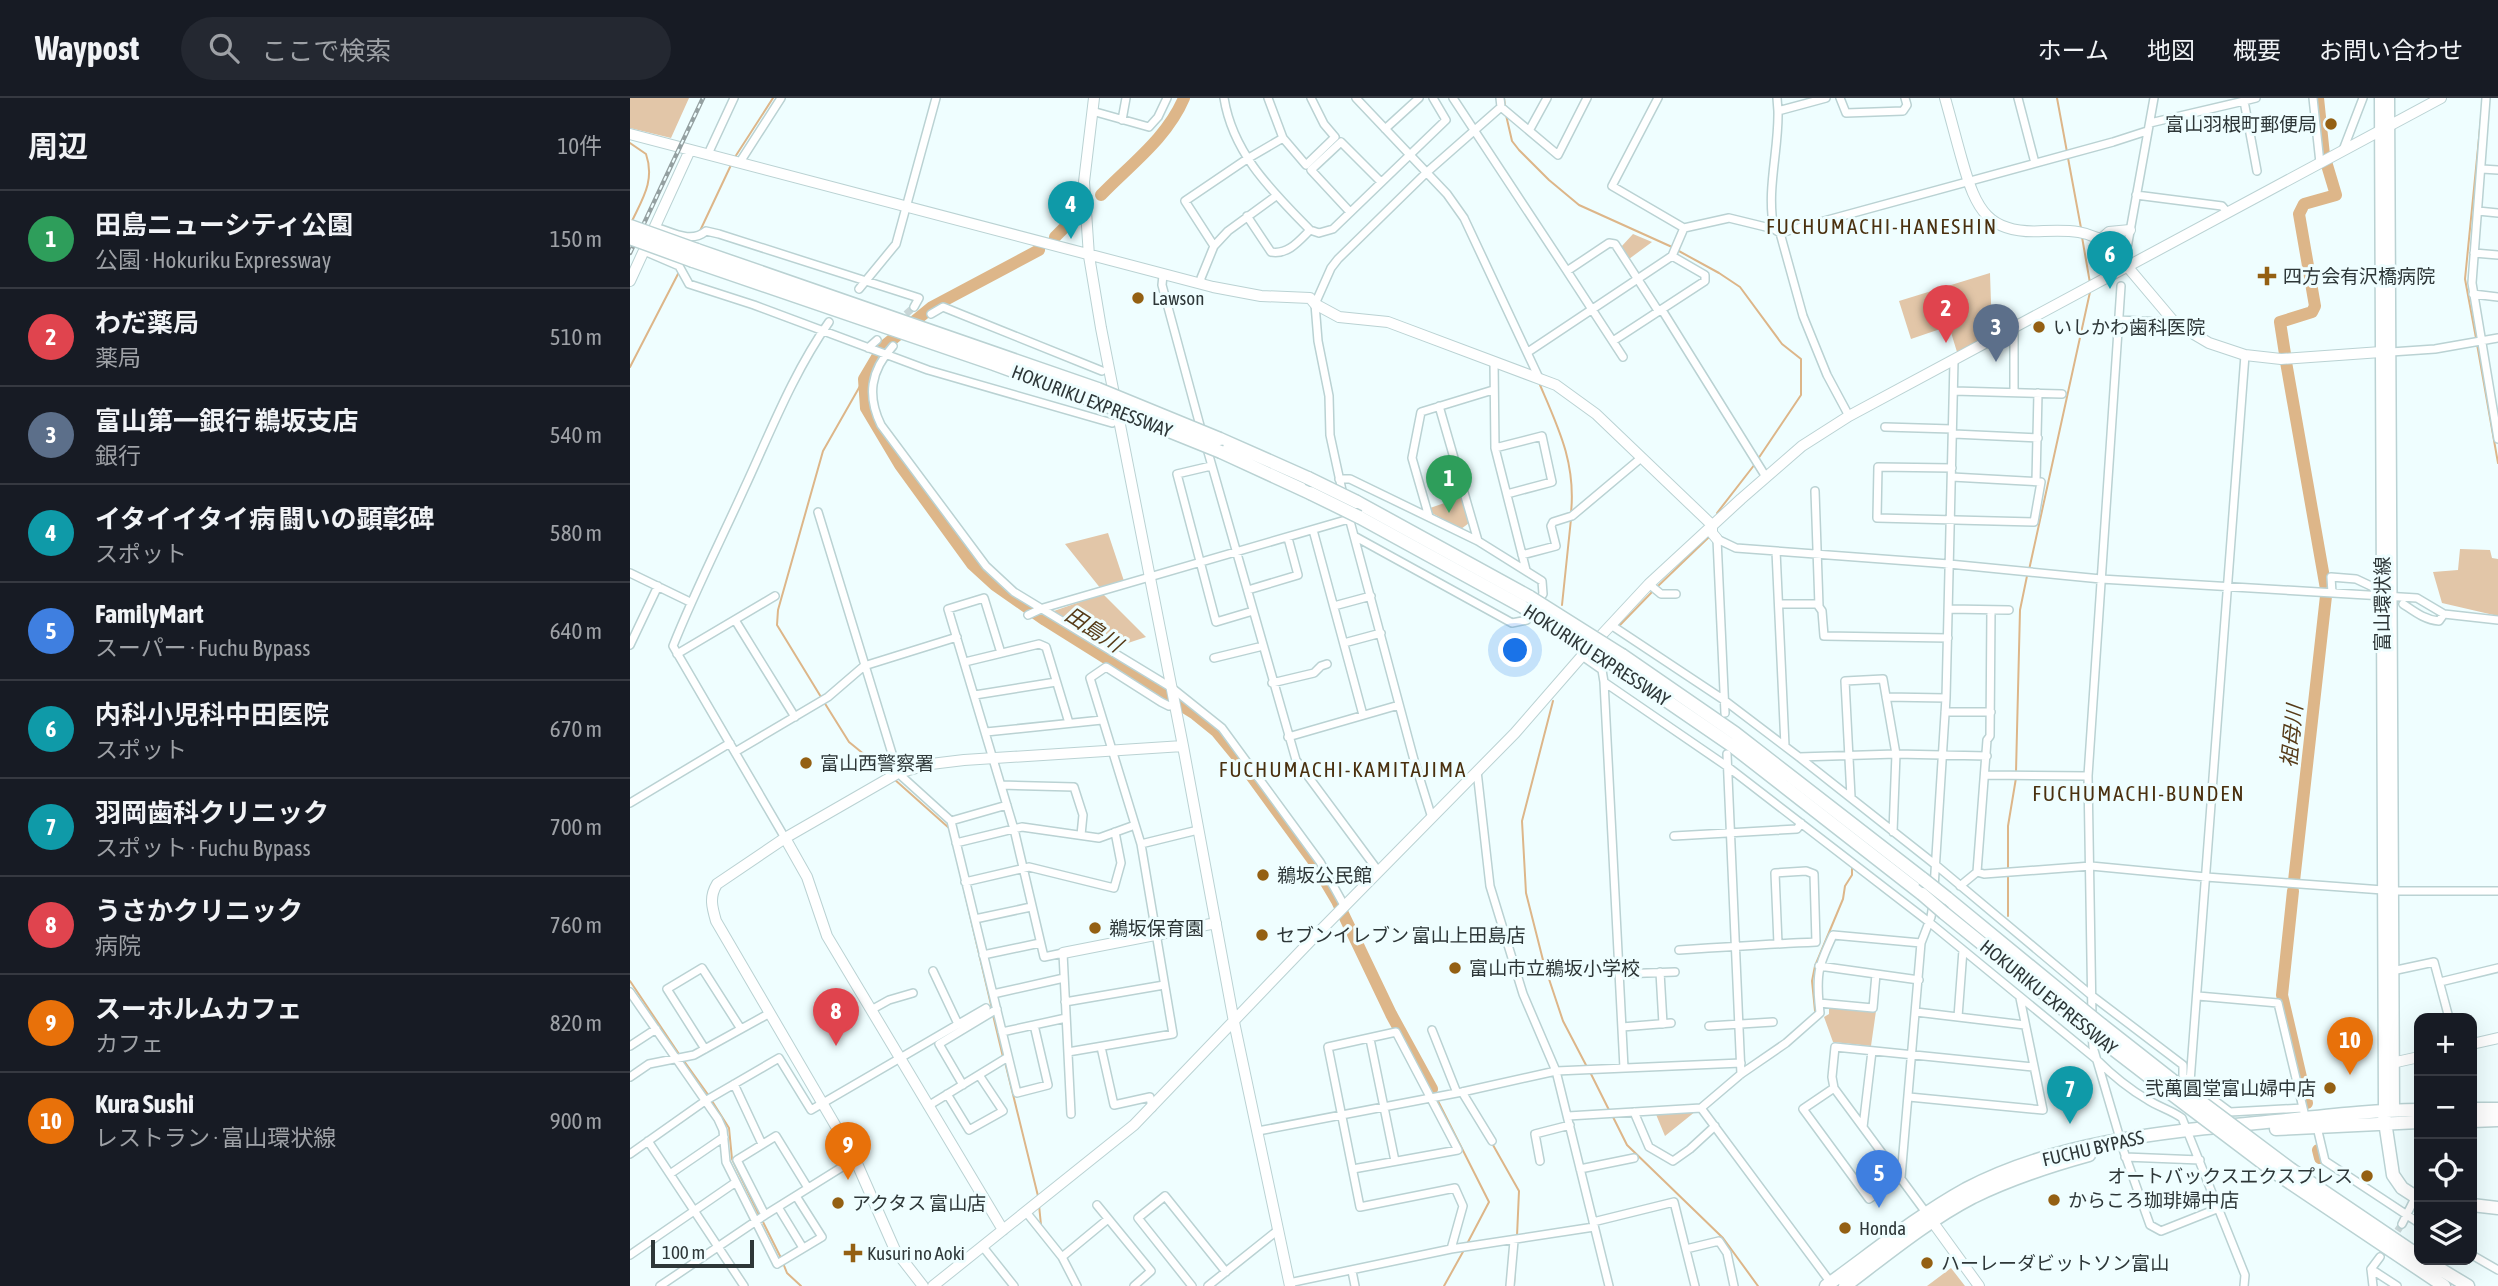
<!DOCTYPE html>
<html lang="ja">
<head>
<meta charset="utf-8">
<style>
	body { margin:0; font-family:"Asap Condensed","Noto Sans JP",sans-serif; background:#242831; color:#f1f3f6 }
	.controls { position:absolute; right:21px; bottom:21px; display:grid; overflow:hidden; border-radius:14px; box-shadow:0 7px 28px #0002 }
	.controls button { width:63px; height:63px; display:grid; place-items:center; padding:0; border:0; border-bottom:2px solid #363941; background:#171b24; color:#f1f3f6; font:35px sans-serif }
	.scale { position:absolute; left:21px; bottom:18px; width:103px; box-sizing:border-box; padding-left:7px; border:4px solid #2e3738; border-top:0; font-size:19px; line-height:24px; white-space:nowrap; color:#2e3738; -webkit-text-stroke:5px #effeff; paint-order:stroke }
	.you { position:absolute; left:886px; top:553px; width:24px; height:24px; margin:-18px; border:5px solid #fff; border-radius:50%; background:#1a73e8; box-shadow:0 0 0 10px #1a73e833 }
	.badge { display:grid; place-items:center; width:46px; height:46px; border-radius:50%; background:#0b8043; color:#fff; font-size:23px; font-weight:700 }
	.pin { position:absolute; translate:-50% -58px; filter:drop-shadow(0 2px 4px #0008) }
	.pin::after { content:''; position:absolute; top:37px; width:24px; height:21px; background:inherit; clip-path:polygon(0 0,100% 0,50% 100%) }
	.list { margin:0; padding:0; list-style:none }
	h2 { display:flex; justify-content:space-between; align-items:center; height:91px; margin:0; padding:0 28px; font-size:30px }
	h2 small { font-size:23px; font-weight:400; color:#9ea1a6 }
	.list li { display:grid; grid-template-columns:46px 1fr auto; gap:21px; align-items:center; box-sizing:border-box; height:98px; padding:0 28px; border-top:2px solid #363941 }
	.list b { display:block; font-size:26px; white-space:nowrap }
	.list p { margin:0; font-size:23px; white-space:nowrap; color:#9ea1a6 }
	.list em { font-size:23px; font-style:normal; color:#9ea1a6 }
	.icon { flex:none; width:38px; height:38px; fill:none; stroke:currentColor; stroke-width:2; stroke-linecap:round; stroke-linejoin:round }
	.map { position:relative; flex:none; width:1868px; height:1188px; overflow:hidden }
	header { display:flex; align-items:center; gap:42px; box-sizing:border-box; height:98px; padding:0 35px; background:#171b24; border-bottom:2px solid #363941 }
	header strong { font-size:33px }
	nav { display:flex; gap:38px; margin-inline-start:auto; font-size:24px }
	.search { width:490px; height:63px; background:#242831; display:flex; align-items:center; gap:18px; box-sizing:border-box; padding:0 24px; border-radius:38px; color:#9ea1a6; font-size:26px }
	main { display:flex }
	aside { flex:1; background:#171b24 }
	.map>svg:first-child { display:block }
	.green { fill:#e2c6a8 }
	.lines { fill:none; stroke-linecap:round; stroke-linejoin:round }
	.stream { stroke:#ddb689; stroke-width:2 }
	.river { stroke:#ddb689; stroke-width:12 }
	.street-tunnel { stroke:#c8d6d7; stroke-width:7; stroke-dasharray:7 3.5; stroke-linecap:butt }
	.street-casing { stroke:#bad2d3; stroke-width:10 }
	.secondary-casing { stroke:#bad2d3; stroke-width:12 }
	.primary-casing { stroke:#bad2d3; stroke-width:13 }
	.highway-casing { stroke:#bad2d3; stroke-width:15 }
	.street { stroke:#fff; stroke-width:7 }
	.secondary { stroke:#fff; stroke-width:10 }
	.primary { stroke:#fff; stroke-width:10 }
	.highway { stroke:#fff; stroke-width:12 }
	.rail-casing { stroke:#94a0a1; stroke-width:4.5 }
	.rail { stroke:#effeff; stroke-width:2; stroke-dasharray:5; stroke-linecap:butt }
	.highway-bridge-casing { stroke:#bad2d3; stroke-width:15; stroke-linecap:butt }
	.highway-bridge { stroke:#fff; stroke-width:12 }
	.poi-dot { fill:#946013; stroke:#effeff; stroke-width:2.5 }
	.labels { text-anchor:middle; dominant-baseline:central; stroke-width:6; stroke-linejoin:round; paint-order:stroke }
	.poi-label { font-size:19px; fill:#2e3738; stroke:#effeff; text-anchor:start }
	.street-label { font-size:19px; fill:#2e3738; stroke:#effeff }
	.neighbourhood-label { font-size:21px; letter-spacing:2px; fill:#4a300f; stroke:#effeff }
	.water-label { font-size:21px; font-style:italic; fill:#563b18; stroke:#effeff }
</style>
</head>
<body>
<header>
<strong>Waypost</strong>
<div class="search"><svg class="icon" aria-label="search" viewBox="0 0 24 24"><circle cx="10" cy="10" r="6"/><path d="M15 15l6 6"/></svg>ここで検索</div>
<nav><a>ホーム</a><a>地図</a><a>概要</a><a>お問い合わせ</a></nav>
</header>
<main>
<aside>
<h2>周辺<small>10件</small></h2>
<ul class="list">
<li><span class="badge" style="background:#2e9e5b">1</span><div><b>田島ニューシティ公園</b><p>公園 · Hokuriku Expressway</p></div><em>150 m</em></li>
<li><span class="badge" style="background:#e0444e">2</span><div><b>わだ薬局</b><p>薬局</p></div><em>510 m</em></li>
<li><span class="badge" style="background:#5c6f8a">3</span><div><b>富山第一銀行 鵜坂支店</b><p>銀行</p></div><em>540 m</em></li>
<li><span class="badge" style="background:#0f9aa8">4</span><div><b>イタイイタイ病 闘いの顕彰碑</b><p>スポット</p></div><em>580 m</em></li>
<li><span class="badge" style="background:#3f7fe0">5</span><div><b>FamilyMart</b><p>スーパー · Fuchu Bypass</p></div><em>640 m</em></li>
<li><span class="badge" style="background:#0f9aa8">6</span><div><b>内科小児科中田医院</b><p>スポット</p></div><em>670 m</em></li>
<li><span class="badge" style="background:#0f9aa8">7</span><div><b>羽岡歯科クリニック</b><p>スポット · Fuchu Bypass</p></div><em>700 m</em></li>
<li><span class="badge" style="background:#e0444e">8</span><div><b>うさかクリニック</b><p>病院</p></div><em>760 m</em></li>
<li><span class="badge" style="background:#e8710a">9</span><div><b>スーホルムカフェ</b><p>カフェ</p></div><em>820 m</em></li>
<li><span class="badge" style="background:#e8710a">10</span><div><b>Kura Sushi</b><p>レストラン · 富山環状線</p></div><em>900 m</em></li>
</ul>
</aside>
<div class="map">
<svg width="1868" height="1188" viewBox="0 0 1868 1188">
	<rect width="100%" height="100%" fill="#effeff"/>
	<path class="green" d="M0,0H59L41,40L0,30Z
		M1003,136L1022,144L999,161L991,149Z
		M1360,175L1362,236L1327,254L1319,228L1281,241L1269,203Z
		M832,399L839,425L831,431L800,414V410Z
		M478,435L494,483L471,491L435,446Z
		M1830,451L1860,452L1862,460L1868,461V518L1812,505L1803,474L1828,472Z
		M473,496L516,539L480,551L421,514Z
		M1199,907L1246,913L1241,948L1203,944L1194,919L1199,916Z
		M1066,1013L1035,1038L1025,1014Z
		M1321,1170L1335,1188H1297Z"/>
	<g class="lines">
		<path class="stream" d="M874,0L875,8
			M1427,0L1437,54
			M876,17L882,43L889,52L919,82L949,107L1042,149
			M0,45L16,56C25,82 13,100 2,123
			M105,59L143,0
			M1438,60L1451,130
			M69,135L101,67
			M1452,139L1460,185
			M1047,152L1089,175L1110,189L1152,246L1171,261V297L1128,361
			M1846,240L1835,181L1851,20
			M1847,246L1868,365
			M0,269L49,174
			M910,287C929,331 946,366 941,415
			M1087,415L1125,366
			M1399,472L1460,194
			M1027,489L1079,439
			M932,507L941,421
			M990,527L1023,493
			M191,599L147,527L148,512L193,353L234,281
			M923,603L892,723L896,795L914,866L933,923L957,969
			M194,604L219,644L257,675
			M1386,674L1390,512L1397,478
			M264,681L319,730
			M321,736L362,911
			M1378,772V728L1386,680
			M1378,818V777
			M0,883L49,956
			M1185,913L1182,883L1185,868L1213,801L1215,788L1222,777V769
			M363,917L373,959
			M54,963L79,998
			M375,964L408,1098
			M960,974L979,1012
			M802,991L805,998
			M82,1003L99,1030L102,1061L130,1119
			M808,1003L859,1104L838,1144
			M982,1017L997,1047L1093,1140L1128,1188
			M863,1047L889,1093L887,1138
			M409,1107L411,1127
			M133,1124L151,1160
			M153,1165L157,1175L171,1188
			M814,1188L834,1152
			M884,1188L885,1168"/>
		<path class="river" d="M471,97C501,66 537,40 554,0
			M425,139L442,122
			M409,152L302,209L253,249L234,281L236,310L270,367L342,466L365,487L415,522L565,616L586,633L609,661L682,761L707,803L761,916L802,991
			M1655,256L1650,224L1682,214L1685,208L1669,116L1674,106L1706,97L1694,57L1688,0
			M1656,264L1696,491
			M1664,783L1696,498
			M1663,793L1652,897L1677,1005
			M1688,1052L1690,1060"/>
		<path class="street-tunnel" d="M268,223L284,209
			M1750,1159L1772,1126"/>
		<defs>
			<path id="street" d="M594,0C603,56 642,93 680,132L689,135L703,131L816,22L803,0
				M638,0L653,40L676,67L705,39L694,26L681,0
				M726,0L817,96L834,120L909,280
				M823,0L937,173L979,145L985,146L1027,211L1032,212L1136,379
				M870,0L871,9L928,57L957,0
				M1028,0L982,88L1054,130L1099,120L1144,131
				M1147,0L1148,13
				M1196,0L1148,13C1149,52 1136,92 1144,131L1150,135L1173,218L1197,277L1219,318
				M1210,0L1216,15L1273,13L1277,7L1275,0
				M1388,0L1405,65
				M1626,0L1614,3L1627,73
				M1683,0L1690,65
				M1856,0L1842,185L1868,341
				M462,13L519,29L528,19L537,0
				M492,22L496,0
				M1520,25L1614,3V0
				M755,31L789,0
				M900,31L917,0
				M1713,52L1733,0
				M78,56L104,0
				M110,64L151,0
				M1852,71L1868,72
				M1506,97L1592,108L1598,115
				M1848,113L1868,115
				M720,114L681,72L711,44L751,84
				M617,118L641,154C658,157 669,143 680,132
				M25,129C42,134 61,146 76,133L89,136L289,200L284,209
				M1150,135L1483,44L1517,33
				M584,148L555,103L617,61L653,40
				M1497,150L1524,0
				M14,153L49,168L59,186L124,207L298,272L482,325
				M1844,155L1868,157
				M937,173L993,259
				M533,177L532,187L572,335
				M571,186V180L584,148L598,133L646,98
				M229,191L266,146L306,0
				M1843,196L1868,199
				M301,216L313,209L472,273
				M1488,222L1533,224L1540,219
				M1384,230V294
				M983,243L1075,183V177L1042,158
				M263,248C240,273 237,298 251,327L356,468L384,494L542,590L592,630L690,764L715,809
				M238,250L247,242
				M898,254L1042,158L1054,130
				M1761,254L1805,251L1868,240
				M1615,257L1560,984L1600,1014L1673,1010
				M864,264L865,350L896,472
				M1324,293L1432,296
				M809,308L848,443
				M1255,329L1322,331
				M1324,336L1408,340
				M576,347L666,662L749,774
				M865,350L912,338L922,384L877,396
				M581,368L547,376L586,524L623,513
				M1322,379L1411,384L1404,424L1247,420L1248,369L1322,370
				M709,381H720L848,443L912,483L913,496L897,522L882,525L724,438
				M1406,383L1408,295
				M1185,393L1189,508
				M713,397L700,337L699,298L688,243L685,206L701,170L708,161L796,75L871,9
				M717,412L784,662L802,720
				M188,414L268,675L321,723L387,995L418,987L404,927
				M799,419L782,360L791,314L863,292
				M683,432L733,617
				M1146,453L1155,648
				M892,457L926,448L921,428L923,424L942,418L1011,360
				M0,475L60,504
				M1019,486L1031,496H1046
				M618,492L668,477L658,440
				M1702,495L1701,479L1726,481L1743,489
				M1150,506H1187L1192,513L1194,538L1318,540
				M1773,506C1785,514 1795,522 1809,523L1814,516
				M704,508L741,498
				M1319,511L1379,512
				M398,517L413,510L719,421
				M105,522L165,619
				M981,527L1094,602L1169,659L1307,768L1461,897L1553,967V978L1560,984
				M714,545L751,535
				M0,547L28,488
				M371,555L354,500L318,511L384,731L414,859L433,855L441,1016
				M47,556L145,498
				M952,558L972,572L974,584L1098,669L1299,824L1466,961C1481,976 1499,991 1518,1002C1529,1009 1541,1012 1552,1020L1615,1177L1614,1188
				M584,560L633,548
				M335,564L409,546L416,549L439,625
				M974,584L994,970
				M642,585L684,575L691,568L697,566
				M345,597L426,584
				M1256,599L1316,600
				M1315,614H1361
				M1095,615L1087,441L1106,450L1319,466L1471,481L1787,500L1814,516L1868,522
				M356,634L472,622
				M658,639L769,607
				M105,654L198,599L234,568L327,539
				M1097,656L1111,976
				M1169,659L1266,656L1357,658
				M847,673L860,788L893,896L926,973L979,1188
				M1356,677L1458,678
				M371,687L444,689L453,717L451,737
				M1221,699L1215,583L1253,581L1266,656L1263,734
				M0,705L100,645
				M321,723L377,707
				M1044,738L1167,731L1171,725
				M155,740L43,548C64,495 90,444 114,391C140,335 163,275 199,224
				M326,745L392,729L469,740L505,727
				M511,746L568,732
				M1347,774L1357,642L1360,638L1361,512
				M335,784L399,769L484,790L491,765L485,734
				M1330,788L1347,774L1354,776L1461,768L1576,779L1753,792
				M1304,790L1316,600L1324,263
				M1762,793H1868
				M345,821L401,809
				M1049,852C1095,849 1141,846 1186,844L1184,776L1176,773L1145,775L1148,846
				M353,857L410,845
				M1189,868L1289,882
				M303,873L328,926
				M1762,873L1804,864L1819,920
				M1030,874L1033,926
				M989,876L1045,874
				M1246,876L1243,910L1189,905C1186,873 1190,865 1203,837L1291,845
				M1810,884L1868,870
				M0,894L88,1021L93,1032L96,1064L147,1166L192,1139L166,1098
				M363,896L434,880
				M1568,898L1648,905L1674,1014
				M435,904L534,887
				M241,912L259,902L283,895
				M1286,914L1395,927
				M1328,919L1333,852
				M1462,920L1458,678L1491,188
				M1079,928L1143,924
				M992,929L1041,925
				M802,932L827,995
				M372,934L436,920
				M1462,935L1463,949L1494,1054L1520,1127L1531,1133L1589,1110
				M740,941L765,1063
				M0,948L26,931
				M471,949L484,1007L520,999L522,1010
				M75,951L37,891L72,870L111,931
				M438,954L543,936L511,746L460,580L476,569L531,604L539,608L545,607
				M0,979L19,966L64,957L140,915
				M104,986L132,1046
				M333,987L309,946L367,911
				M1204,990L1173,1011L1239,1101L1271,1079L1291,845L1301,819L1303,806
				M832,994L862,1043
				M317,996L339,1032L373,1013L349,977
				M1279,999L1413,1012L1390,900
				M298,1008L378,959
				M1071,1010L1201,1185
				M1004,1014L1019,1049L1043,1063L1060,1051L1085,1028
				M938,1018L1071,1010L1111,976L1156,945L1190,915L1189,905
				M1233,1029L1242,953
				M1687,1029L1695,1063L1789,1125
				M628,1033L832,994L926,973L1111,965
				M18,1043L114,1188
				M0,1056L75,1003L149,960L181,1012L356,910
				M1495,1059L1570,1062
				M910,1063L905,1036L940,1027
				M723,1071L828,1052L766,934L698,949L730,1109L825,1090L833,1108L821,1151
				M950,1071L1004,1060
				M40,1076L94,1039
				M467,1107L521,1173L504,1188
				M148,1109L173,1150
				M396,1114L432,1159L447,1188
				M1297,1116L1204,990L1202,979L1205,949L1403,969
				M135,1117L107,1062L146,1038L178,1090
				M963,1124L1044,1104L1065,1188
				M1772,1126L1785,1100
				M353,1149L384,1188
				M1056,1151L1089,1143L1097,1155L1104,1188
				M0,1157L106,1084
				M1842,1157L1868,1172
				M432,1159L478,1121
				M1741,1171L1767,1188
				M722,1173L725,1188
				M659,1185L821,1151L964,1129
				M30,1188L135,1117L225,1061
				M562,1188L508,1120L535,1098L596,1174
				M578,1188L648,1132
				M880,1188L884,1143
				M1743,1188L1741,1171L1750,1159"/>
			<path id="secondary" d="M464,0L454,84L459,158L471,230L553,648L604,924L660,1188
				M1315,0C1321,21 1326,41 1332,62C1346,112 1358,137 1414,133C1440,132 1459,132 1480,148L1545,225L1579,245L1615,257L1651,261L1751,254
				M0,36L583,189L631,198L680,200L685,206L709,219L758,224L926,287L966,316L1082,427V435L1087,441
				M1471,141L1479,134L1500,132
				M0,183L60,52
				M155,740L177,779L197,838L373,1132
				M433,855L586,825
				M1842,946L1868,940
				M1762,965L1789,959
				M1299,1119L1349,1188
				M293,1188L265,1152L225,1061L86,823C82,809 79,799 87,786L155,740L268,675L301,666L334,662L553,648
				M303,1188L504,1027L689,834L885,635L952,558L1019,486L1111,401L1172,348L1219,318L1811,0"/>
			<path id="primary" d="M1750,0L1754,1012
				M1759,0L1764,1012"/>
			<path id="highway" d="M67,152L468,291
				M63,163L364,266L467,304
				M590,341L678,380
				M591,354L680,395
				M727,404L900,499
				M729,419L893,509
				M992,557L1105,635L1293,781
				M986,568L1101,647L1292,796
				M1317,800L1451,910
				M1314,815L1450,925
				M1472,927L1542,982
				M1470,941L1535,991
				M1842,1011H1868
				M1754,1017L1763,1077L1772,1090L1789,1101
				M1842,1023L1868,1022
				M1646,1031L1789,1024
				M1662,1072L1789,1158
				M1650,1078L1814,1188
				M1842,1107L1868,1110
				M1795,1162L1838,1188
				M1196,1188C1242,1155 1287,1118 1336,1091C1428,1043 1534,1034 1636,1024C1687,1019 1738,1012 1789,1012
				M1215,1188C1256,1157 1297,1123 1343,1099C1380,1081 1419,1068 1459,1057"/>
		</defs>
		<use href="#street" class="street-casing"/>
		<use href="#secondary" class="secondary-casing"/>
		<use href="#primary" class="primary-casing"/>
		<use href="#highway" class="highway-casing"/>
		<use href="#street" class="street"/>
		<use href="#secondary" class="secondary"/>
		<use href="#primary" class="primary"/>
		<use href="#highway" class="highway"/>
		<defs>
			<path id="rail" d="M0,155L73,0"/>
		</defs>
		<use href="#rail" class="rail-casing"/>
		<use href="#rail" class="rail"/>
		<defs>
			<path id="highway-bridge" d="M0,128L67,152
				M0,140L63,163
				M468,291L590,341
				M467,304L591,354
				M678,380L727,404
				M680,395L729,419
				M900,499L992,557
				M893,509L986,568
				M1293,781L1317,800
				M1292,796L1314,815
				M1451,910L1472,927
				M1450,925L1470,941
				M1542,982L1662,1072
				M1535,991L1650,1078"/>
		</defs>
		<use href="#highway-bridge" class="highway-bridge-casing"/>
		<use href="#highway-bridge" class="highway-bridge"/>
	</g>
	<g class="poi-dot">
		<circle cx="1701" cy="26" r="7"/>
		<path d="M1633.5 167.5h7v7h7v7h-7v7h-7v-7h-7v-7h7z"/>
		<circle cx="508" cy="200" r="7"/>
		<circle cx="1409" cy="229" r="7"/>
		<circle cx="176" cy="665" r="7"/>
		<circle cx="633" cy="777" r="7"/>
		<circle cx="465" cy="830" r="7"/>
		<circle cx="632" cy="837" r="7"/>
		<circle cx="825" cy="870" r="7"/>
		<circle cx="1700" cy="990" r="7"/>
		<circle cx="1737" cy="1078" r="7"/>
		<circle cx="1424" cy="1102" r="7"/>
		<circle cx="208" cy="1105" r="7"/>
		<circle cx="1215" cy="1130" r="7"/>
		<path d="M219.5 1144.5h7v7h7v7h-7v7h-7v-7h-7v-7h7z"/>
		<circle cx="1297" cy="1165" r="7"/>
	</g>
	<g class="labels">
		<g class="poi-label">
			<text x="1687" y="26" text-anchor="end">富山羽根町郵便局</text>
			<text x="1653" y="178">四方会有沢橋病院</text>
			<text x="522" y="200">Lawson</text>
			<text x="1423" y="229">いしかわ歯科医院</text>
			<text x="190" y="665">富山西警察署</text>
			<text x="647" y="777">鵜坂公民館</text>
			<text x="479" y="830">鵜坂保育園</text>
			<text x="646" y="837">セブンイレブン 富山上田島店</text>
			<text x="839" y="870">富山市立鵜坂小学校</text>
			<text x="1686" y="990" text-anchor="end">弐萬圓堂富山婦中店</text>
			<text x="1723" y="1078" text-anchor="end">オートバックスエクスプレス</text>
			<text x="1438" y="1102">からころ珈琲婦中店</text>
			<text x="222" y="1105">アクタス 富山店</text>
			<text x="1229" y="1130">Honda</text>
			<text x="237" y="1155">Kusuri no Aoki</text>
			<text x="1311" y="1165">ハーレーダビットソン富山</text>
		</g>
		<g class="street-label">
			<text transform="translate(462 303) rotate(21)">HOKURIKU EXPRESSWAY</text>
			<text transform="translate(1752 506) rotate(-90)">富山環状線</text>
			<text transform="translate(967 557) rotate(33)">HOKURIKU EXPRESSWAY</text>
			<text transform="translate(1419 899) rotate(39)">HOKURIKU EXPRESSWAY</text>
			<text transform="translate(1463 1050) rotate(-13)">FUCHU BYPASS</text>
		</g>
		<g class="neighbourhood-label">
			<text x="1252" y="128">FUCHUMACHI-HANESHIN</text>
			<text x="713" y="671">FUCHUMACHI-KAMITAJIMA</text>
			<text x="1509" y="695">FUCHUMACHI-BUNDEN</text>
		</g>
		<g class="water-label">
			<text transform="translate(464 531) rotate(33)">田島川</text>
			<text transform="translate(1661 638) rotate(-84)">祖母川</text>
		</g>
	</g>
</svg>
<div class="controls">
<button>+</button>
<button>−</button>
<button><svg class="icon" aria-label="locate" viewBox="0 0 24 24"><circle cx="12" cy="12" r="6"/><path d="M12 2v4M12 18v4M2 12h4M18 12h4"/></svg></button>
<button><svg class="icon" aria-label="layers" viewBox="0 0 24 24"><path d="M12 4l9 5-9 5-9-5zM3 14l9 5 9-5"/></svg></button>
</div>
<div class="scale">100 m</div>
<div class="you"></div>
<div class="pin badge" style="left:819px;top:415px;background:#2e9e5b">1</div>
<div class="pin badge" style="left:1316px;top:245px;background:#e0444e">2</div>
<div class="pin badge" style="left:1366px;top:264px;background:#5c6f8a">3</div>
<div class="pin badge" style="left:441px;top:141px;background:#0f9aa8">4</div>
<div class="pin badge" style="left:1249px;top:1110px;background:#3f7fe0">5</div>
<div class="pin badge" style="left:1480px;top:191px;background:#0f9aa8">6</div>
<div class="pin badge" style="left:1440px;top:1026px;background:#0f9aa8">7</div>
<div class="pin badge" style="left:206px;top:948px;background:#e0444e">8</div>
<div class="pin badge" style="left:218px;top:1082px;background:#e8710a">9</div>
<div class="pin badge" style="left:1720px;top:977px;background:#e8710a">10</div>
</div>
</main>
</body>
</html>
